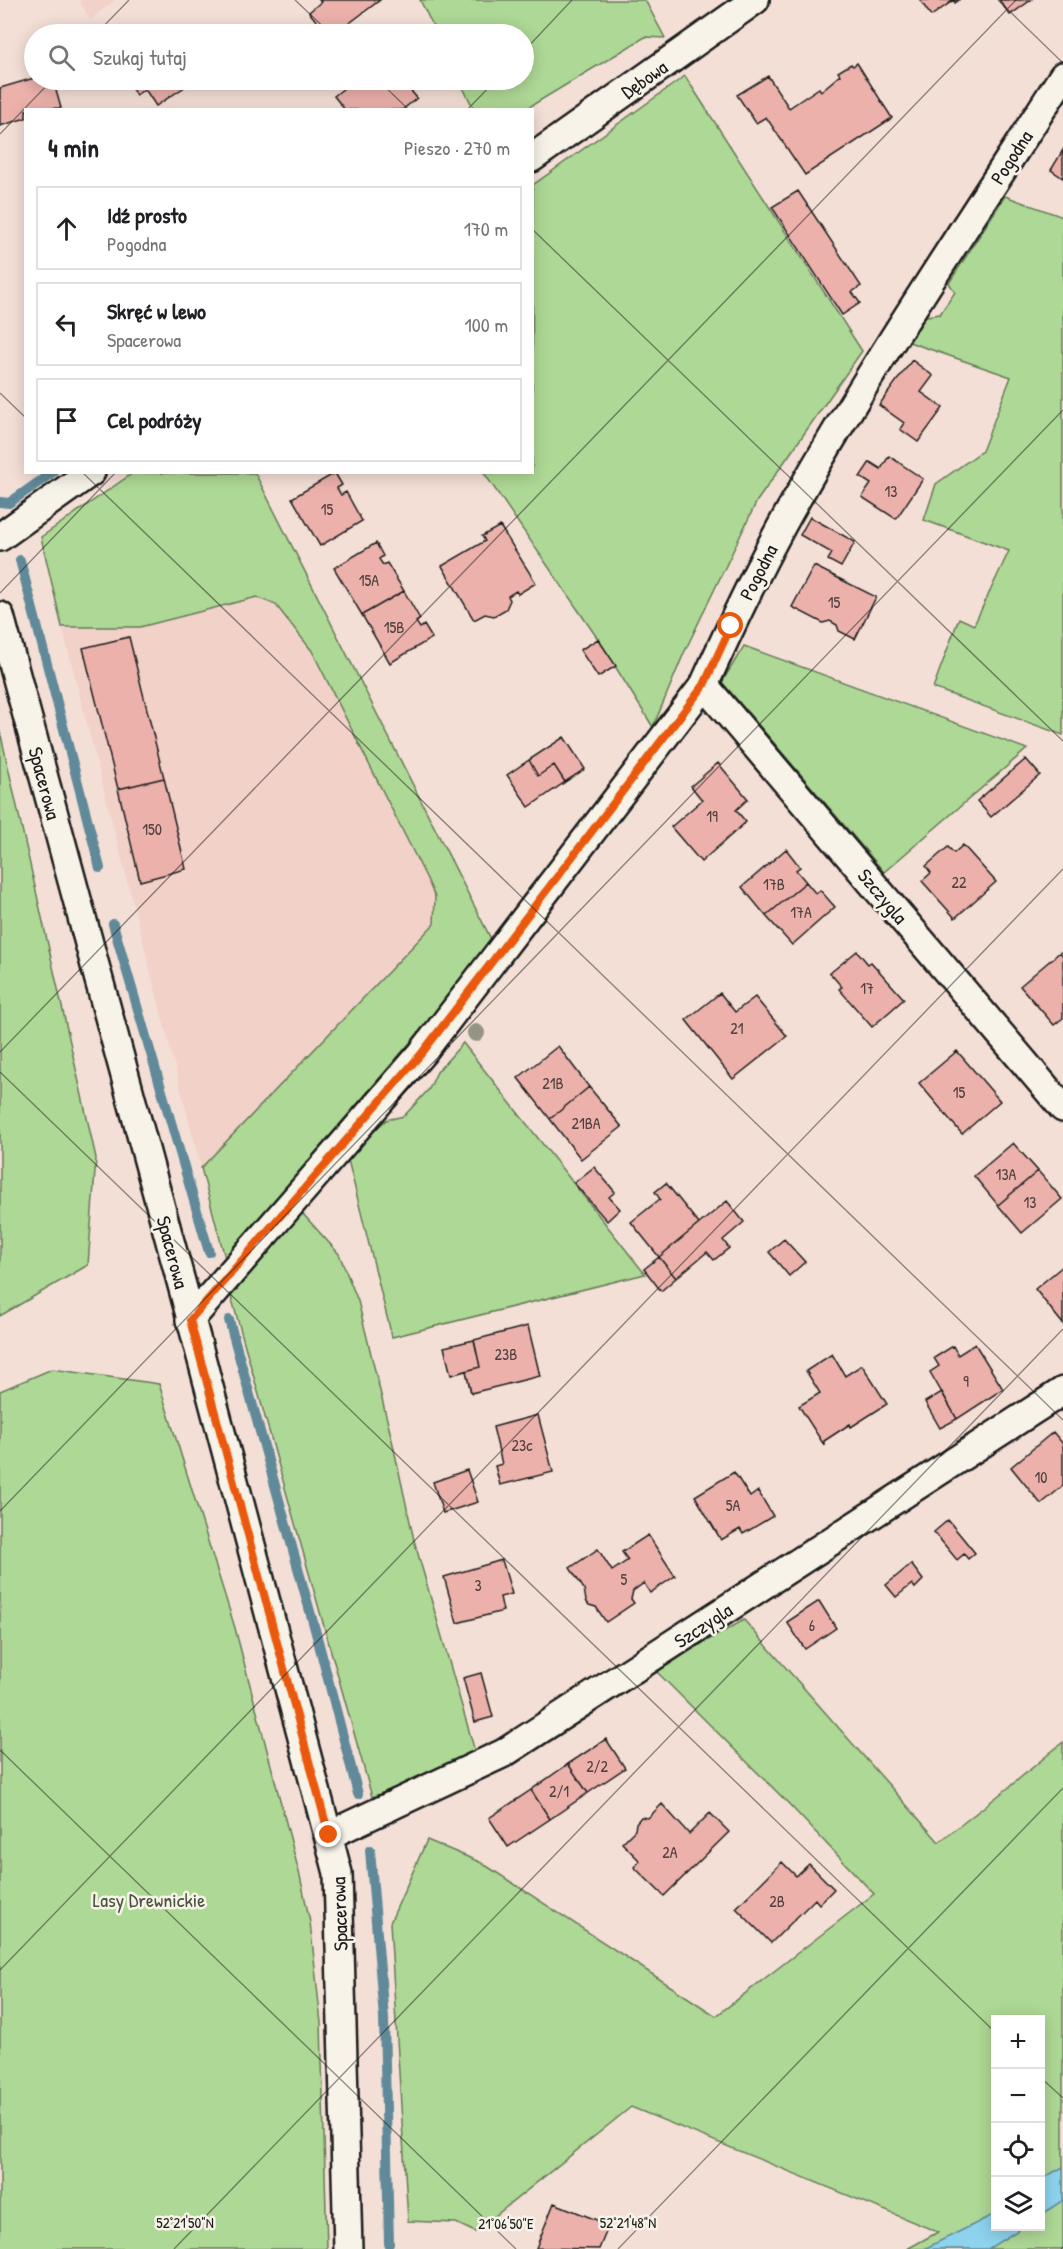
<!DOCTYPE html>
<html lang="pl">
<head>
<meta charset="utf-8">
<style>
	body { margin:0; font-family:"Patrick Hand",sans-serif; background:#f6f6f6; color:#202124 }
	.controls { position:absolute; right:18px; bottom:18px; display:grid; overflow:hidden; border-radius:0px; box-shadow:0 3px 15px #0003 }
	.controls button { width:54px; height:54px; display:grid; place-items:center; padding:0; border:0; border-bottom:2px solid #e0e0e0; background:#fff; color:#202124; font:30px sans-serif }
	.stop { position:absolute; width:18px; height:18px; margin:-14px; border:4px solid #ea580c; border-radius:50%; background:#fff }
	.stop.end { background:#ea580c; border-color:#fff; box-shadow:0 2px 6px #0008 }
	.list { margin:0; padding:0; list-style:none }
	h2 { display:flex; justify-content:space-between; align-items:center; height:78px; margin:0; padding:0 24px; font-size:26px }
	h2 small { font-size:20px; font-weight:400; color:#757577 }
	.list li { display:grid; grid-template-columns:39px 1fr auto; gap:18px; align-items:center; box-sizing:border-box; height:84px; margin:0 12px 12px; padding:0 12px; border:2px solid #e0e0e0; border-radius:0px }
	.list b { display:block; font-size:22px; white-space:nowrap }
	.list p { margin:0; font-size:20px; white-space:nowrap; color:#757577 }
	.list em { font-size:20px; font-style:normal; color:#757577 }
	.icon { flex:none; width:33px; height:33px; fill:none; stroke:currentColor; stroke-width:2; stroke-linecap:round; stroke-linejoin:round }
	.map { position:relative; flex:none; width:1063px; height:2249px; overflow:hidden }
	.search { position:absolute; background:#fff; box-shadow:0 3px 15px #0003; left:24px; top:24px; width:510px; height:66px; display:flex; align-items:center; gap:15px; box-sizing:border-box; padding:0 21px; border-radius:33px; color:#757577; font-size:22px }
	.panel { position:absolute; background:#fff; box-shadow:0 3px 15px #0003; left:24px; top:108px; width:510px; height:366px; border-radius:0px }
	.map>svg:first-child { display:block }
	.built { fill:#f2d1c9 }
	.green { fill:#aed895; stroke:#657a58; stroke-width:1.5; fill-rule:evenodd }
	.water { fill:#8dd3ee; stroke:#608a9a; stroke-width:1.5 }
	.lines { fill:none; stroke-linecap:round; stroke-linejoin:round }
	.stream { stroke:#608a9a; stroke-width:10 }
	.building { fill:#ecb1ab; stroke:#1c1c1c; stroke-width:1.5 }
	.street-casing { stroke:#1c1c1c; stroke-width:32 }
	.street { stroke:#f7f3e8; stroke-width:27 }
	.tree { fill:#959384 }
	.route { stroke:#ea580c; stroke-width:8 }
	.ticks { fill:none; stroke:#1c1c1c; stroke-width:1.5; stroke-opacity:0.45 }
	.labels { text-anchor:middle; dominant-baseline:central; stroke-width:5; stroke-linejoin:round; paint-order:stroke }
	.number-label { font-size:16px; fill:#504140 }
	.street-label { font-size:20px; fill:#1c1c1c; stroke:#f7f3e8 }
	.park-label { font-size:20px; fill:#485440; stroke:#f7f3e8 }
	.ticks-label { font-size:15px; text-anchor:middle; fill:#1c1c1c; stroke:#f7f3e8; stroke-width:5; stroke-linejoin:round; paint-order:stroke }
</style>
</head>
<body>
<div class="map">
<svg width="1063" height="2249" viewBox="0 0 1063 2249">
	<rect width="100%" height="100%" fill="#f4dfd6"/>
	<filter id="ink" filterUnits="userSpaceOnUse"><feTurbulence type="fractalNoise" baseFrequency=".0167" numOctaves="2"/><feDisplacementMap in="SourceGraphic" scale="12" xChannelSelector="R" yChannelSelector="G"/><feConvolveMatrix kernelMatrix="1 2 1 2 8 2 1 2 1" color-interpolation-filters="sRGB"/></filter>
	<g filter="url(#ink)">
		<path class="built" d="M79,0H115L90,20Z
			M257,597L276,605L312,651L427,879L435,897L434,924L201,1168L62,627H140Z"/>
		<path class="green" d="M420,0H645L665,38L645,37L526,109H474L459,80H524V34H437Z
			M685,76L862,351L757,501L684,653L653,727L598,639L484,473L532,472L533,185Z
			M1005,196L1063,217V735L933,688L959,618L974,625L1009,551L924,520L936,484L982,451L1011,377L909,342L926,316L940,314L955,292L949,283Z
			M133,473H255L494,945L225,1258L201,1168L434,924L435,897L427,879L312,651L276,605L257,597L140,627H62L41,537Z
			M744,646L1027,749L884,872L722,682Z
			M0,731L96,1158L88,1265L0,1316Z
			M463,1043L645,1274L392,1337L347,1156L386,1120L404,1116L429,1089L437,1072Z
			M302,1213L339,1254L358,1301L392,1440L414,1540L476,1755L372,1797L231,1296Z
			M52,1369L159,1384L235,1628L300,1876L310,1922L321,2023L327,2249H0V1391Z
			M744,1620L939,1842L1008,1788L1063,1742V2249H907L938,2232L631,2107L475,2232L456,2223L408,2221L390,1923L427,1840L482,1863L716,2016L874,1894L787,1802L655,1670ZM996,2020H1040V2226H996Z"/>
		<path class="water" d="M1063,2167V2200L1041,2215V2179Z
			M995,2214L996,2226L1023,2227L988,2249H924Z"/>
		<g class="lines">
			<path class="stream" d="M0,502L9,503L53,472
				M20,560L100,868
				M113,924L209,1252
				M229,1320L316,1633L358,1794
				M370,1850L384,2018L389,2244"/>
		</g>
		<path class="building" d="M319,0H380L335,34H327L309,12L321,2Z
			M920,0H959L955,3L954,0L931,16Z
			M999,0H1031L1010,15Z
			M857,63L892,118L805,175L766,117L756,123L737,95L768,76L789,108L819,88L821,91L840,75L838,72L851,64L853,66Z
			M34,78L53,80L61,108L26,110V118L0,126V88Z
			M126,80H195L156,106L145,89L136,95Z
			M354,80H405L407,82L405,84L417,98L402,110H345L334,96Z
			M1063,150V178L1051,170Z
			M798,191L861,286L852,292L860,303L842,315L772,207Z
			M912,360L933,376L921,392L943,408L918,442L900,429L904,423L879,405Z
			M889,456L923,479L896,519L862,497L871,484L860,477L870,462L881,469Z
			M335,473L342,485L337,488L341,495L346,492L362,521L320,546L292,498Z
			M810,517L855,542L841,567L828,560L832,553L800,535Z
			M500,526L536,583L518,594L516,591L508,596L510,600L506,609L494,616L485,614L474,620L442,566L485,541L482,536Z
			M376,543L383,556L379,559L383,565L387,563L404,591L362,615L334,568Z
			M814,566L876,597L855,639L839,631L837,625L830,621L823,623L792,607Z
			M404,591L420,619L416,622L420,628L424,625L432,638L390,663L362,615Z
			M129,637L164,778L118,789L83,648Z
			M598,639L616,666L598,677L580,650Z
			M564,737L585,769L565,782L554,765L538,776L529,760Z
			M1026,759L1040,775L991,817L977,801Z
			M529,760L538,776L554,765L565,782L529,807L507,775Z
			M718,763L748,799L736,810L746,822L701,862L671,827L702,800L691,786Z
			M164,778L186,869L140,881L118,789Z
			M963,845L996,882L955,918L922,881L931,873L926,866L948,847L954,853Z
			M786,849L800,867L796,870L806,882L766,916L742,887Z
			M806,882L816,894L820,890L835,907L792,945L766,916Z
			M857,951L868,964L871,962L904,999L872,1027L839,989L842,987L830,973Z
			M1060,952L1063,956V1018L1054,1025L1020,986Z
			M720,993L735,1012L755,997L787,1036L733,1079L686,1020Z
			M558,1046L589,1087L550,1119L518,1078Z
			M957,1051L1000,1101L962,1134L919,1083Z
			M589,1087L622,1127L581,1159L550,1119Z
			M1013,1143L1038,1171L998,1205L974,1176Z
			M594,1167L615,1192L609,1197L620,1209L607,1221L574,1183Z
			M1038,1171L1062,1199L1022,1233L998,1205Z
			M666,1183L699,1224L659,1257L631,1222L660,1199L655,1192Z
			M727,1201L744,1222L723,1240L729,1248L714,1260L707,1252L676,1278L659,1257Z
			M784,1239L805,1262L789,1276L769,1252Z
			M659,1257L676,1278L661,1291L644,1269Z
			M1063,1266V1324L1035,1289Z
			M528,1326L540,1376L471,1393L466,1371L480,1367L474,1340Z
			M474,1340L480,1367L451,1375L444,1347Z
			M975,1344L1003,1389L957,1419L930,1372L939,1366L934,1358L953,1346L958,1355Z
			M832,1354L845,1376L862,1365L887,1404L851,1427L850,1424L824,1441V1445L799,1406L820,1393L806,1371Z
			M942,1392L957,1419L940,1428L925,1402Z
			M538,1415L553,1472L500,1485L495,1466L502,1464L493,1427Z
			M1053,1432L1063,1444V1486L1041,1504L1011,1467Z
			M467,1470L478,1502L443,1513L433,1482Z
			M734,1472L750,1497L758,1491L773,1516L743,1534L740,1529L721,1540L695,1496Z
			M948,1520L975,1553L968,1559L964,1554L957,1560L934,1532Z
			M648,1535L675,1576L650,1593L644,1583L633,1591L631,1599L634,1603L606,1622L596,1607L589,1605L586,1601L584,1589L570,1568L598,1549L612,1571L628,1560L622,1552Z
			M502,1560L512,1594L500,1597L503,1611L457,1623L444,1577Z
			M911,1564L923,1580L915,1588L912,1584L896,1597L886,1585Z
			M819,1601L836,1628L805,1649L787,1622Z
			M481,1673L493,1717L475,1722L463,1678Z
			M606,1739L625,1768L588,1793L568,1764Z
			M568,1764L588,1793L550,1819L531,1790Z
			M531,1790L550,1819L508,1847L489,1818Z
			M662,1804L689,1834L710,1813L729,1832L664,1896L634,1867L640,1861L622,1843L635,1830L636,1823L641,1817L648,1818Z
			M782,1862L796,1876L809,1864L834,1889L819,1904L815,1899L771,1943L736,1908Z
			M554,2203L609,2225L599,2249L536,2248Z"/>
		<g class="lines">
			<defs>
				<path id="street" d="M532,158L755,0
					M0,537L91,472
					M0,616L183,1289L338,1873L348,2249
					M704,685L1063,1108
					M190,1320L422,1053L704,685C732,623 761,561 795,502C877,357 973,217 1063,76
					M329,1835L504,1753L1063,1391"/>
			</defs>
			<use href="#street" class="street-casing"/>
			<use href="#street" class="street"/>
		</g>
		<circle class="tree" cx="476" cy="1033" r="9"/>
	</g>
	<g class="lines" filter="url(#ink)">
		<path class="route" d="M329,1835L190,1320L422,1053L704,685L731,626"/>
	</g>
	<path class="ticks" d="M295,0L331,34M998,0L1063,63M96,34L129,0M524,51L572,0M378,80L409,110M467,110L496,80M0,134L52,80M532,229L1063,741M0,393L26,418M82,472L1063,1420M0,593L116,472M0,1052L1016,0M0,1072L996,2033M0,1511L1063,410M0,1750L516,2249M0,1970L1063,869M1040,2077L1063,2098M174,2249L1063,1329M618,2249L1063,1788M1061,2249L1063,2247"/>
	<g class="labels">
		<g class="number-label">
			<text x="891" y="491">13</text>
			<text x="327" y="509">15</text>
			<text x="369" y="580">15A</text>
			<text x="834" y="602">15</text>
			<text x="394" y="627">15B</text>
			<text x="712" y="816">19</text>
			<text x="152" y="829">150</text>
			<text x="959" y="882">22</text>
			<text x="774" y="884">17B</text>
			<text x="801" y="912">17A</text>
			<text x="867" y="988">17</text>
			<text x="737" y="1028">21</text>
			<text x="553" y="1083">21B</text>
			<text x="959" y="1092">15</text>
			<text x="586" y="1123">21BA</text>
			<text x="1006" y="1174">13A</text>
			<text x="1030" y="1202">13</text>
			<text x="506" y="1354">23B</text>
			<text x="966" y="1381">9</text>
			<text x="522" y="1445">23c</text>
			<text x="1041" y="1477">10</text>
			<text x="733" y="1505">5A</text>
			<text x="624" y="1579">5</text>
			<text x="478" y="1585">3</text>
			<text x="812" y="1625">6</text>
			<text x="597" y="1766">2/2</text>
			<text x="559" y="1791">2/1</text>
			<text x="670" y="1852">2A</text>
			<text x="777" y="1901">2B</text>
		</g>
		<g class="street-label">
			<text transform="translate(644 79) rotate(-35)">Dębowa</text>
			<text transform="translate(1011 157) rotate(-57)">Pogodna</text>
			<text transform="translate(758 572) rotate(-63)">Pogodna</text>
			<text transform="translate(45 783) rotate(75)">Spacerowa</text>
			<text transform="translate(883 896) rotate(50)">Szczygla</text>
			<text transform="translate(173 1252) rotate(75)">Spacerowa</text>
			<text transform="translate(703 1625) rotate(-33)">Szczygla</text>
			<text transform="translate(339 1914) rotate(-92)">Spacerowa</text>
		</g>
		<g class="park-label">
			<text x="149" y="1899">Lasy Drewnickie</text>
		</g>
	</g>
	<g class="ticks-label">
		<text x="185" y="2228">52°21'50"N</text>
		<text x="628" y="2228">52°21'48"N</text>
		<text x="506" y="2229">21°06'50"E</text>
	</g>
</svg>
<div class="controls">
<button>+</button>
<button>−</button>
<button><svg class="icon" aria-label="locate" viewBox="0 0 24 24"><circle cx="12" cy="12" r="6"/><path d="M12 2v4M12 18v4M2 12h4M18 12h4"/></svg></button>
<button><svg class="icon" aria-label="layers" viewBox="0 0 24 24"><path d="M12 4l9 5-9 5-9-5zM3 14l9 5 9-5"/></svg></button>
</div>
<div class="stop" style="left:731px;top:626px"></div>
<div class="stop end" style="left:329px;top:1835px"></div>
<div class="search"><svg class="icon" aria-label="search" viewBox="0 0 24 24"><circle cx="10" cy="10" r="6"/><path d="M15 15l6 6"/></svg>Szukaj tutaj</div>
<section class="panel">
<h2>4 min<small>Pieszo · 270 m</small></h2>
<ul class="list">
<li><svg class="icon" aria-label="ahead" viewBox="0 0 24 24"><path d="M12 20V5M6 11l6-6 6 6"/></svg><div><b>Idź prosto</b><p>Pogodna</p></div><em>170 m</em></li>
<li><svg class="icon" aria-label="left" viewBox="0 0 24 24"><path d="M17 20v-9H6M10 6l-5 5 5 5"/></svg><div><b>Skręć w lewo</b><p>Spacerowa</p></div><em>100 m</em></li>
<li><svg class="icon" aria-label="arrive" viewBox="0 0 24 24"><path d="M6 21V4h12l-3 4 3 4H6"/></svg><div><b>Cel podróży</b></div></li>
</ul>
</section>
</div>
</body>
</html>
